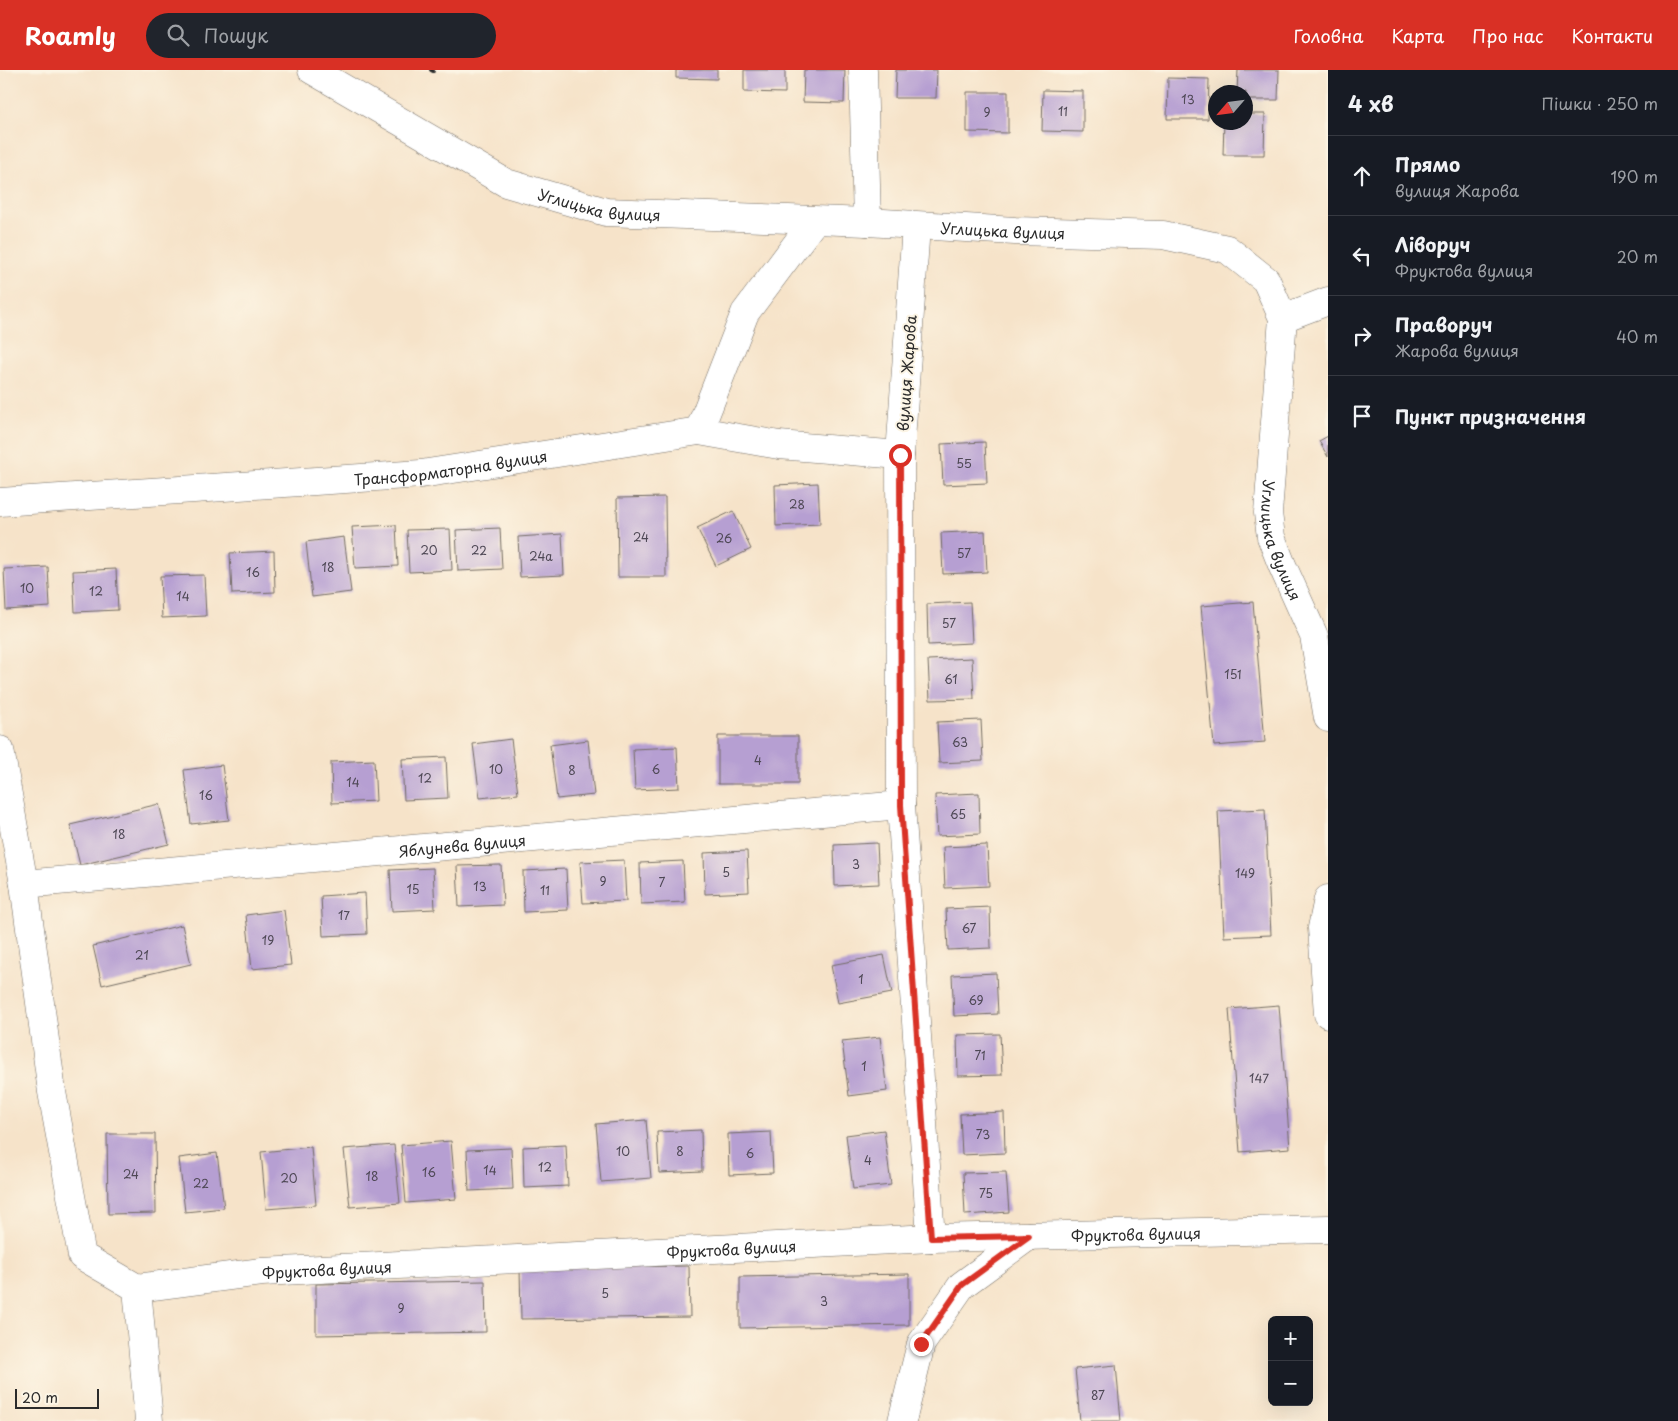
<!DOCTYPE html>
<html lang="uk">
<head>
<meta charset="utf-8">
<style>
	body { margin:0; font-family:"Playpen Sans",sans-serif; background:#20242c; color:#f1f3f6 }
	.controls { position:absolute; right:15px; bottom:15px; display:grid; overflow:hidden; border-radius:8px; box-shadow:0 5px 20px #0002 }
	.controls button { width:45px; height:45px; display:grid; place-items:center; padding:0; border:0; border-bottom:1px solid #363941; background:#171b24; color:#f1f3f6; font:25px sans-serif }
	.compass { position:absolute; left:1208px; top:15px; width:45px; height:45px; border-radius:50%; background:#171b24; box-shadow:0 5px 20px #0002; rotate:242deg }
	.scale { position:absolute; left:15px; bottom:12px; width:84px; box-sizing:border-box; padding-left:5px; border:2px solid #2b2b2b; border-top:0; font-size:14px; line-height:18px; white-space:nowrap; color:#2b2b2b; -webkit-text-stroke:4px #fcf5e5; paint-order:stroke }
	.stop { position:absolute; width:15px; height:15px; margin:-11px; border:4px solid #d93025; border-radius:50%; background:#fff }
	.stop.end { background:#d93025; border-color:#fff; box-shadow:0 1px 5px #0008 }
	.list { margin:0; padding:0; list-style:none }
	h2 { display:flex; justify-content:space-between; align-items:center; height:65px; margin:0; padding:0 20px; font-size:21px }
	h2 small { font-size:16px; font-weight:400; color:#9ea1a6 }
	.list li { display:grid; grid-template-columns:32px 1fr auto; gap:15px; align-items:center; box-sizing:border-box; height:80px; padding:0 20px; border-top:1px solid #363941 }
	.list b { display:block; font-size:19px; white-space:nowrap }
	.list p { margin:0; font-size:16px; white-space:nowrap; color:#9ea1a6 }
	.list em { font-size:16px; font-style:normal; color:#9ea1a6 }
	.icon { flex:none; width:28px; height:28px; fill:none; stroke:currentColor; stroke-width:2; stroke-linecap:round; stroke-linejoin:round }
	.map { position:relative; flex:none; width:1328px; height:1351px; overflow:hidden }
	header { display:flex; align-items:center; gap:30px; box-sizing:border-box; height:70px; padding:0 25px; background:#d93025; color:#fff }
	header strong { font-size:24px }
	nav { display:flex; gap:28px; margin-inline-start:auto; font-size:18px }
	.search { width:350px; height:45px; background:#20242c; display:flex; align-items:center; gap:12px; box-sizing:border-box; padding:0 18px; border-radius:28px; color:#9ea1a6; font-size:19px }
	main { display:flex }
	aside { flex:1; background:#171b24 }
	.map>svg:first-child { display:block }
	.building { fill:#b69fd2 }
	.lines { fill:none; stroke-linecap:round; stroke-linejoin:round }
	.street-casing { stroke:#726b62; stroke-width:29 }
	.secondary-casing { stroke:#726b62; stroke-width:29 }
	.street { stroke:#fff; stroke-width:28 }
	.secondary { stroke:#fff; stroke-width:28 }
	.rail { stroke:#2b2b2b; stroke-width:4 }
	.route { stroke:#d93025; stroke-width:6 }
	.labels { text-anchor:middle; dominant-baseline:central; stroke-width:4; stroke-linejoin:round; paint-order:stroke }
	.number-label { font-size:12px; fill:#4e4855 }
	.street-label { font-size:15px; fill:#2b2b2b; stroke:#fcf5e5 }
</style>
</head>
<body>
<header>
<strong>Roamly</strong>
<div class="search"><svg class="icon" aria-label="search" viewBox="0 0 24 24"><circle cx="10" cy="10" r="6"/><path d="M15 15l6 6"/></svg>Пошук</div>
<nav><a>Головна</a><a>Карта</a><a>Про нас</a><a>Контакти</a></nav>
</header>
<main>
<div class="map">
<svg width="1328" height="1351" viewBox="0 0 1328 1351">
	<rect width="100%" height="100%" fill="#fcf5e5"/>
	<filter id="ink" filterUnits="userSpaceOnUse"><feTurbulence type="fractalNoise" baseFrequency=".02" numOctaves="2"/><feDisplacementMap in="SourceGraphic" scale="10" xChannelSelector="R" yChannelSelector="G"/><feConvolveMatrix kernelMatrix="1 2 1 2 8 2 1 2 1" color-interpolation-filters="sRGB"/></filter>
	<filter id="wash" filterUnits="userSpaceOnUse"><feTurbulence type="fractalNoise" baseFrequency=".0096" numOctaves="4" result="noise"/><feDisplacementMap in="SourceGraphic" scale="20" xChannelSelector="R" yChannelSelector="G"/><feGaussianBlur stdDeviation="1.12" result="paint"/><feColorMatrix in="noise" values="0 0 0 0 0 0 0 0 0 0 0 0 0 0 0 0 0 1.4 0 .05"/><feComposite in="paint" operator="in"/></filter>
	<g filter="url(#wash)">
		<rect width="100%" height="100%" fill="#f6e3c9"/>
		<g id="blocks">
			<path class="building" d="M676,0H717V9L676,8Z
				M744,0H785V23L744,22Z
				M804,0H845L844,33L803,32Z
				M896,0H937L936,28H895Z
				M1238,0H1279L1278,30H1246V22H1237Z
				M1168,8L1209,9L1208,49H1167Z
				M1043,20L1083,21V62L1042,61Z
				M967,22H1008V63L967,62Z
				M1246,44H1265L1264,85H1223L1224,52H1246Z
				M1328,366V387L1319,371Z
				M985,372L987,413L943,415L941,374Z
				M818,413L820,454L776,456L775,415Z
				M665,427L666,507H618L617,428Z
				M733,441L751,479L716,496L697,458Z
				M396,455L398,496L355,498L352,457Z
				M500,458L502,499L458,501L456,460Z
				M450,459L452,500L409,502L407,460Z
				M985,461L987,502L943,504L941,463Z
				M562,464L564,505L520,507L518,467Z
				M344,467L351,522L312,527L306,472Z
				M274,481L275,522L232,524L230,483Z
				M48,497L50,537L6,540L4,499Z
				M116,499L118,540L75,542L73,501Z
				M204,505L206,546L162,548L160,506Z
				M970,532L972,573L928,575L927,534Z
				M1253,532L1265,672L1214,676L1201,536Z
				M972,588L974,629L930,630L928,590Z
				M981,650L983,691L939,693L937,652Z
				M718,666H798V714H718Z
				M511,669L518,724L480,728L473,674Z
				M588,670L594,725L557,729L550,675Z
				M677,677L679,718L635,720L633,679Z
				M446,687L448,728L404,730L402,689Z
				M374,690L376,731L332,733L331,692Z
				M222,695L229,750L191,754L184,700Z
				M979,723L980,764L937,766L935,725Z
				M159,734L169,774L80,795L70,755Z
				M1265,739L1271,865L1224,867L1218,741Z
				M877,773L879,814L835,816L834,775Z
				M987,775L989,816L945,818L943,777Z
				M747,781L749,822L705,824L704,783Z
				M624,790L626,831L583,833L580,792Z
				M683,791L685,832L641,834L640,793Z
				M501,795L503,835L459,837L457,796Z
				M433,798L435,839L392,841L390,800Z
				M566,799L568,840L524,842L523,801Z
				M365,823L367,864L323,866L321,826Z
				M990,837L991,878L948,880L946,839Z
				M284,840L291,895L252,899L246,845Z
				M182,855L191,894L102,915L93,876Z
				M884,885L892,923L838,933L831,895Z
				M996,903L998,944L954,946L952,905Z
				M1279,935L1290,1078L1240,1082L1229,939Z
				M1000,964L1002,1005L958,1006L957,965Z
				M880,967L887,1021L849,1026L842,971Z
				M1004,1042L1005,1083L962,1085L960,1044Z
				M646,1050L651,1108L601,1112L596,1054Z
				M701,1060L702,1101L659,1103L657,1062Z
				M884,1060L891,1115L853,1119L846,1065Z
				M771,1062L773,1103L729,1105L728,1064Z
				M107,1064H155L156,1143L108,1144Z
				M451,1071L456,1129L406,1133L401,1075Z
				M394,1075L400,1133L350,1137L344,1079Z
				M566,1075L568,1116L524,1118L523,1077Z
				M311,1077L316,1135L266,1139L261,1082Z
				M511,1078L513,1119L469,1121L467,1080Z
				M217,1083L224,1138L185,1142L179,1088Z
				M1006,1102L1009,1142L965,1145L963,1103Z
				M689,1196L690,1247L521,1249L520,1198Z
				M909,1204V1255L740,1258V1207Z
				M485,1211L486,1262L316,1265V1214Z
				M1116,1295L1121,1351H1080L1075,1299Z"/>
		</g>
	</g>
	<g filter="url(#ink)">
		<use href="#blocks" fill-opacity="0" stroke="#726b62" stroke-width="1"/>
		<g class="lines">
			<defs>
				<g id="street">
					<path id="s1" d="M312,0L506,113L606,142L867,152L1015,161L1163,165L1227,179L1266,210L1283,248L1268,443L1271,467L1282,495L1314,566L1328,648"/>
					<path d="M863,0L867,152"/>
					<path d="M916,156L900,385L901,735L931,1168"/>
					<path d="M1283,248L1328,231"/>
					<path d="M699,361L745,243L814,151"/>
					<path id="s2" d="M0,432L421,404L699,361L779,375L900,385"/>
					<path d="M0,680L24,814L52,1022L82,1186L137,1218L149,1351"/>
					<path id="s3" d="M24,814L901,735"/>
					<path id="s4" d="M137,1218L262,1202L931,1168L1328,1159"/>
					<path d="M902,1351L921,1274L962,1215L1029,1166"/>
				</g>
				<path id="secondary" d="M1328,829L1322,858L1328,944"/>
			</defs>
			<use href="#street" class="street-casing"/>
			<use href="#secondary" class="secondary-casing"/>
			<use href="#street" class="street"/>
			<use href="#secondary" class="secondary"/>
			<path class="rail" d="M431,0L433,1"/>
		</g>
	</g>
	<g class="lines" filter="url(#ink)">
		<path class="route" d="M900,385L901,735L931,1168L1029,1166L962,1215L921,1274"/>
	</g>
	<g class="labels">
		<g class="number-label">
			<text x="1188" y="29">13</text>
			<text x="1063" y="41">11</text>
			<text x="987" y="42">9</text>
			<text x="964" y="393">55</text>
			<text x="797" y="434">28</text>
			<text x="641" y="467">24</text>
			<text x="724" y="468">26</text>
			<text x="429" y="480">20</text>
			<text x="479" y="480">22</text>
			<text x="964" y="483">57</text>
			<text x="541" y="486">24а</text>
			<text x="328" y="497">18</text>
			<text x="253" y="502">16</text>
			<text x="27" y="518">10</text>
			<text x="96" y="521">12</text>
			<text x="183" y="526">14</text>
			<text x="949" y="553">57</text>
			<text x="1233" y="604">151</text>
			<text x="951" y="609">61</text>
			<text x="960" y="672">63</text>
			<text x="758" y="690">4</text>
			<text x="496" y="699">10</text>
			<text x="656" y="699">6</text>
			<text x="572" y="700">8</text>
			<text x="425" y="708">12</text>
			<text x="353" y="712">14</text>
			<text x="206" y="725">16</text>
			<text x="958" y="744">65</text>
			<text x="119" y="764">18</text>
			<text x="856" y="794">3</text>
			<text x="726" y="802">5</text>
			<text x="1245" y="803">149</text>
			<text x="603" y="811">9</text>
			<text x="662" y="812">7</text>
			<text x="480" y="816">13</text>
			<text x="413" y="819">15</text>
			<text x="545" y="820">11</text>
			<text x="344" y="845">17</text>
			<text x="969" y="858">67</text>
			<text x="268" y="870">19</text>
			<text x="142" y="885">21</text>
			<text x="861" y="909">1</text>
			<text x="976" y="930">69</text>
			<text x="980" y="985">71</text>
			<text x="864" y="996">1</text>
			<text x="1259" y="1008">147</text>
			<text x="983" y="1064">73</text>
			<text x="623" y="1081">10</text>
			<text x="680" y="1081">8</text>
			<text x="750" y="1083">6</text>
			<text x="868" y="1090">4</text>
			<text x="545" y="1097">12</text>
			<text x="490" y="1100">14</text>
			<text x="429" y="1102">16</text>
			<text x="131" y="1104">24</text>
			<text x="372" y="1106">18</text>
			<text x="289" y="1108">20</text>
			<text x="201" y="1113">22</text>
			<text x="986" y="1123">75</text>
			<text x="605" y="1223">5</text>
			<text x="824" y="1231">3</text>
			<text x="401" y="1238">9</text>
			<text x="1098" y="1325">87</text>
		</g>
		<g class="street-label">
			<text stroke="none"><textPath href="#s1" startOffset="321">Углицька вулиця</textPath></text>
			<text stroke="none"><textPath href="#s1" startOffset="726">Углицька вулиця</textPath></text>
			<text transform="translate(906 303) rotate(-86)">вулиця Жарова</text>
			<text stroke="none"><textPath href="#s2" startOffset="452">Трансформаторна вулиця</textPath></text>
			<text stroke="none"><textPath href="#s1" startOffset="1268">Углицька вулиця</textPath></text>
			<text stroke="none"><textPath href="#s3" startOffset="440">Яблунева вулиця</textPath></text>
			<text stroke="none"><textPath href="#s4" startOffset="1001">Фруктова вулиця</textPath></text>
			<text stroke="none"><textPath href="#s4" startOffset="596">Фруктова вулиця</textPath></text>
			<text stroke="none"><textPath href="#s4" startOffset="191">Фруктова вулиця</textPath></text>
		</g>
	</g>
</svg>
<div class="controls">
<button>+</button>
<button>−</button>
</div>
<svg class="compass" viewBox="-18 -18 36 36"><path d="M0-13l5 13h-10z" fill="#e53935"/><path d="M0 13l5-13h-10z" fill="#9ea1a6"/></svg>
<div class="scale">20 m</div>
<div class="stop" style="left:900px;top:385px"></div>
<div class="stop end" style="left:921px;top:1274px"></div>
</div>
<aside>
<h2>4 хв<small>Пішки · 250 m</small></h2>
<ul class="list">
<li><svg class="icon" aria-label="ahead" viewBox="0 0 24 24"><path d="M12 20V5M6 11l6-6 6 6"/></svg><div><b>Прямо</b><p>вулиця Жарова</p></div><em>190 m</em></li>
<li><svg class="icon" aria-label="left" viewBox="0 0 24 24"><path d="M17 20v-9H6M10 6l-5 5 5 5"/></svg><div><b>Ліворуч</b><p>Фруктова вулиця</p></div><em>20 m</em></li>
<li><svg class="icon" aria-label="right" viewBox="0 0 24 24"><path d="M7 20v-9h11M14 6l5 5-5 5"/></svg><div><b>Праворуч</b><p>Жарова вулиця</p></div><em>40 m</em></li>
<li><svg class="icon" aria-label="arrive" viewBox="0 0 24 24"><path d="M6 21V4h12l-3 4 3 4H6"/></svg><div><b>Пункт призначення</b></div></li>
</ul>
</aside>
</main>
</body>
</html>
